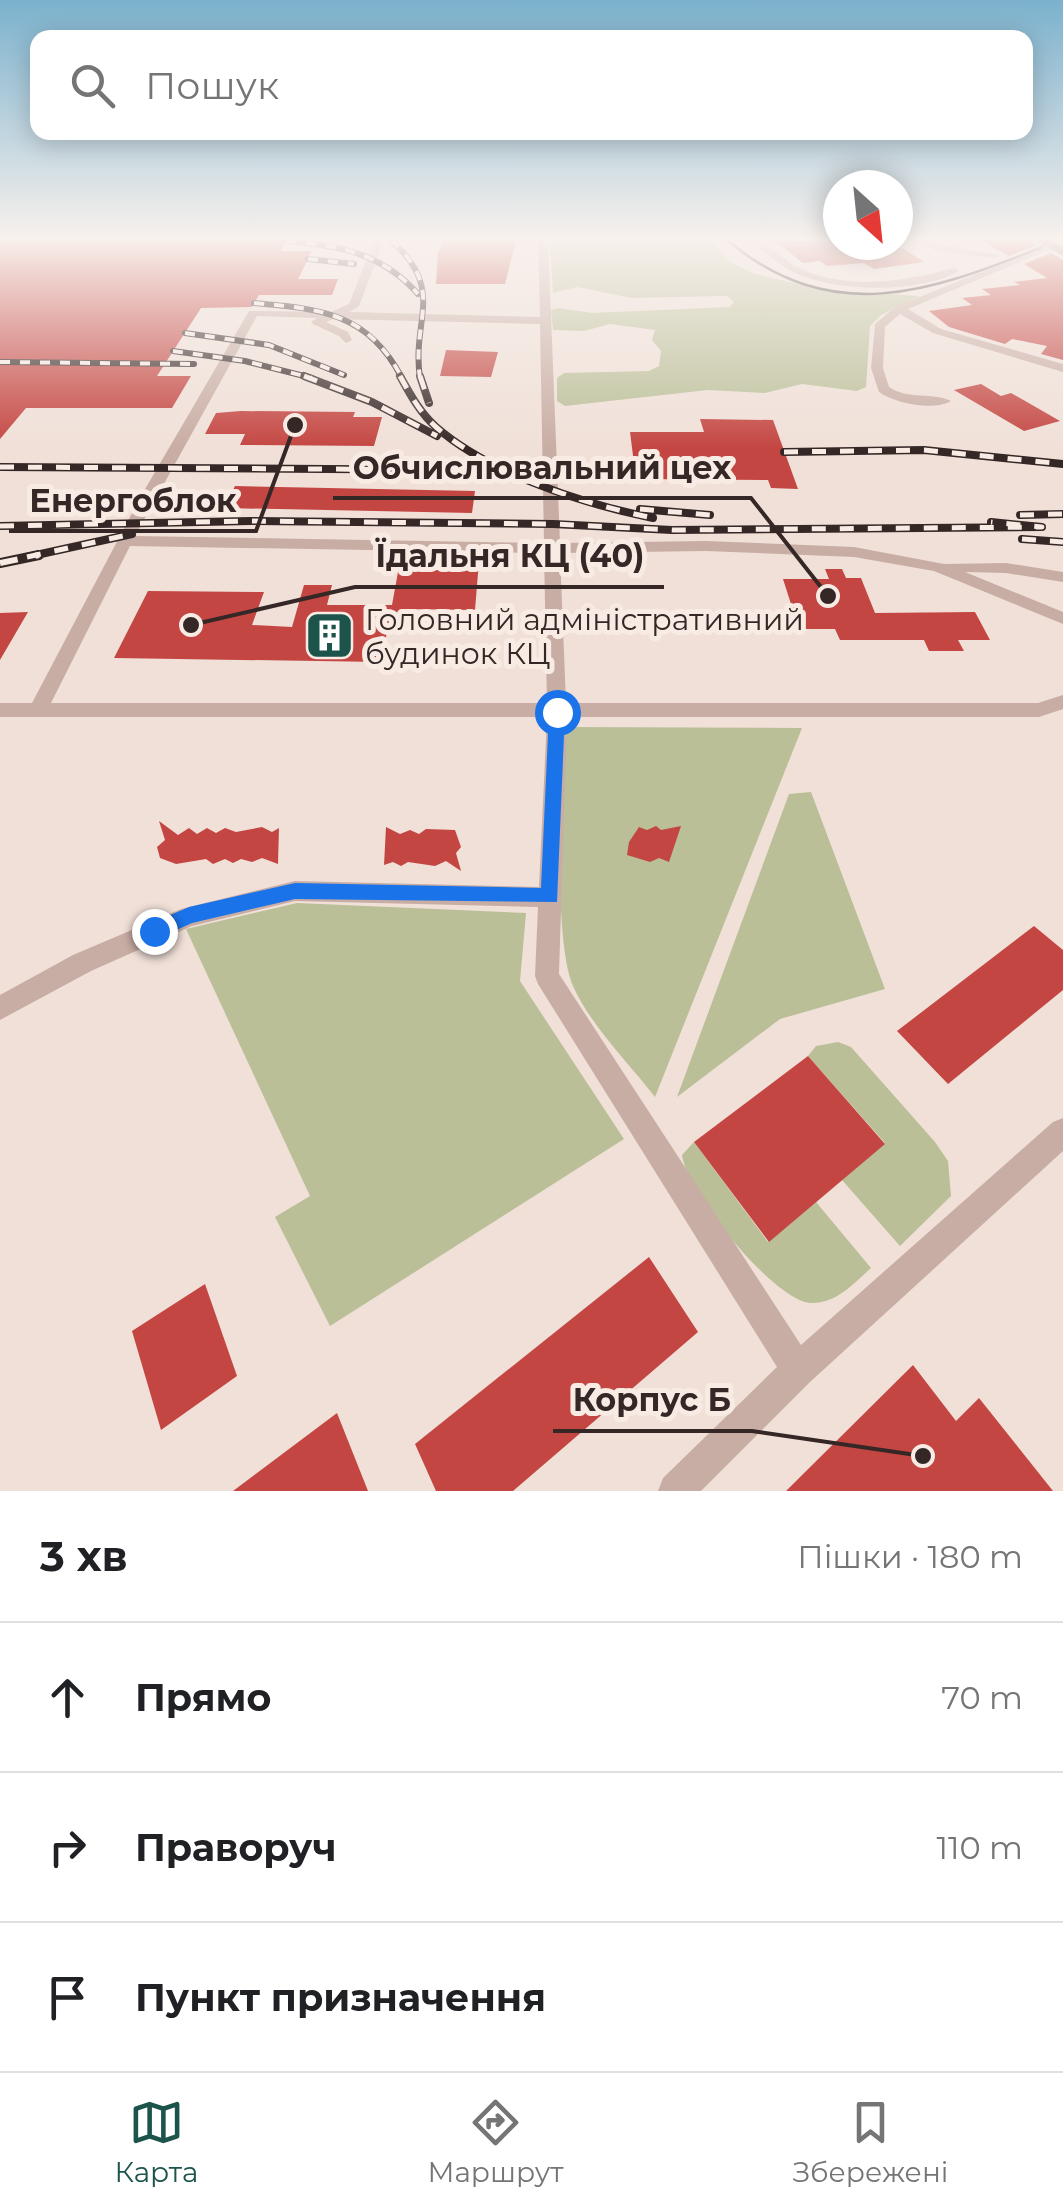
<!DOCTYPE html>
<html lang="uk">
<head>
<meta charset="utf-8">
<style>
	body { margin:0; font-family:Montserrat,sans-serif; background:#f6f6f6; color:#202124 }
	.compass { position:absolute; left:823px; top:170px; width:90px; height:90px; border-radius:50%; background:#fff; box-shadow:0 5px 25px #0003; rotate:153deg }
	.stop { position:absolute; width:30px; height:30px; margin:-22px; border:8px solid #1a73e8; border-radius:50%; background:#fff }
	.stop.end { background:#1a73e8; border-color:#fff; box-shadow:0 2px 10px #0008 }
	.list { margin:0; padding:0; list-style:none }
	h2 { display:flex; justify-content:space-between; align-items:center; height:130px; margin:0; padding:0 40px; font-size:42px }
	h2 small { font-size:32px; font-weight:400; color:#757577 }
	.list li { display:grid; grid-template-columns:65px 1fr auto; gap:30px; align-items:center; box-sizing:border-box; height:150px; padding:0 40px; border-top:2px solid #e0e0e0 }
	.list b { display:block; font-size:38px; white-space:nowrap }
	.list em { font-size:32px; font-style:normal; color:#757577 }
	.icon { flex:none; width:55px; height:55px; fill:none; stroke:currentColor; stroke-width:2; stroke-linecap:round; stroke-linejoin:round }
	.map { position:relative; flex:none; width:1063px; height:1491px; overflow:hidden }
	.search { position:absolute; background:#fff; box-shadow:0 5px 25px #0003; left:30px; right:30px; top:30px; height:110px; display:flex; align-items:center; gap:25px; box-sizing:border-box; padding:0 35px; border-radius:20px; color:#757577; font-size:38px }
	.sheet { height:580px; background:#fff }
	nav { display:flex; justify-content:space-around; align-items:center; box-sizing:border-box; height:140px; border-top:2px solid #e0e0e0; background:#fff; font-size:28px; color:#757577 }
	nav a { display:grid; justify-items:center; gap:5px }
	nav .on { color:#1c544c }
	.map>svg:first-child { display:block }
	.green { fill:#babf98 }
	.building { fill:#c44642 }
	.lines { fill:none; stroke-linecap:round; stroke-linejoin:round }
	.minor { fill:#c8ada4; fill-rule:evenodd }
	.major { fill:#755b57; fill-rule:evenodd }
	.tram { stroke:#342726; stroke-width:2.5 }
	.rail-far2-casing { stroke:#342726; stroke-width:6 }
	.rail-far1-casing { stroke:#342726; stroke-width:8 }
	.rail-casing { stroke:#342726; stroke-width:10 }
	.rail-far2 { stroke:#f8ebe4; stroke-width:4; stroke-dasharray:10; stroke-linecap:butt }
	.rail-far1 { stroke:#f8ebe4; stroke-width:5; stroke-dasharray:14; stroke-linecap:butt }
	.rail { stroke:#f8ebe4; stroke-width:6; stroke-dasharray:18; stroke-linecap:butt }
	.route { fill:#1a73e8 }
	.labels { text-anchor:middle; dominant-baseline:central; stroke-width:10; stroke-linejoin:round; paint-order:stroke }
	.poi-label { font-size:30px; fill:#342726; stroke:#f8ebe4; text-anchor:start }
	.leader { fill:none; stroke:#342726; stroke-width:4 }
	.callout-dot { fill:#342726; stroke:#f8ebe4; stroke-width:4 }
	.callout-label { font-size:32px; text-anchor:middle; font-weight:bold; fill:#342726; stroke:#f8ebe4; stroke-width:10; stroke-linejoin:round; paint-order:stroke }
</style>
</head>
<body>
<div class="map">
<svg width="1063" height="1491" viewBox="0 0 1063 1491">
	<rect width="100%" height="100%" fill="#f0e0d8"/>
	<path class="green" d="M550,240H710L730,262L755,274L824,290L920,296L881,315L870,326L866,387L857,391L802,384L765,393L708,390L565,406L557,401V378L564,373L649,371L659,366L661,351L652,340L655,330L610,324L584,331L553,330L551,310L558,308L592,313L730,307L734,302L727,296L632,298L577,287L553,293Z
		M563,727L802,728L655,1097C628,1062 591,1026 573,986C553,939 561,783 563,727Z
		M811,792L885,989L780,1019L677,1097L789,794Z
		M297,903L526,913L520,981L624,1139L330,1326L275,1217L310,1196L186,929Z
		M838,1042L851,1047L935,1142L948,1161L951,1196L900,1246L842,1180L885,1143L808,1056L816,1046Z
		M694,1142L768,1242L816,1202L871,1268C853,1284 837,1303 812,1303C774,1302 686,1191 682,1155Z"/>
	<path class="building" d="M0,240H287L281,251H312L298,279H338L332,295H259L252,307L201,308L157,376H191L172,408H26L0,439Z
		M444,240H516L505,284H436L438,253Z
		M774,240L898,245L924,262L874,269L864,263L827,266L820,261L803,263Z
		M980,240H1031L1037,245L1009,256Z
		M1051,253L1063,260V360L1041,354L1047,346L1012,339L1005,344L949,327L929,311L972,305L962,298L991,295L982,289L1020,285L1014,282L1047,278L1024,264Z
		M446,350L498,352L491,377L440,376Z
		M981,384L1001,396L1011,393L1060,421L1024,431L954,390Z
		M241,411L355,412L353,417H382L374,446L240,445L245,434H205L216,413Z
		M700,419L773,420L798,489L771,488L768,480L636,479L630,432H704Z
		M235,486L475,491L472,513L224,508Z
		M400,561H479L475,610L405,609L402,627H388L381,662L114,658L148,591L264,592L252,625L292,627L304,585H332L327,605H392Z
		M825,569H842L846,578H861L875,613L975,612L990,640H958L964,651H929L924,640H840L835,629H799L783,579H829Z
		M28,612L0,660V613Z
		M159,821L178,835L189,828L197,834L207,828L216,833L225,828L236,832L262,827L272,832L279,828L278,864L262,858L252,862L241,859L233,863L225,859L213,864L206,859L176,864L160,858L157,847L165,840Z
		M656,826L661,830L681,826L669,862L659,858L650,862L627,855L629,842L639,827L647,830Z
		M386,827L400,834L410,830L419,834L426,829L455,830L461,847L456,853L461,871L446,861L435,866L408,862L401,866L393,862L384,865Z
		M1034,926L1063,950V990L948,1084L897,1031Z
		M808,1056L885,1144L769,1242L694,1142Z
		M649,1257L698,1332L513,1491H436L415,1444Z
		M205,1284L237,1376L161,1430L132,1331Z
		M913,1365L956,1421L979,1398L1053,1491H786Z
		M337,1413L368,1491H233Z"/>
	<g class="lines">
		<path class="minor" d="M374,240H384L359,306L349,312L540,317L538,240H548L560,543L706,541L854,547L944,564L1006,563L1063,572V582L1006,573L965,572L1063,612V624L934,571L854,557L706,551L560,553L566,703H1038L1063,695V709L1039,717H567L559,974L801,1345L1053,1122L1063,1118V1151L810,1382L701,1491H658L663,1478L777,1367L538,984L535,976L538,907L295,901L192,926L91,971L0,1020V995L73,955L181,909L295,881L539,887L547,717H0V703H32L141,496L249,311L331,312L349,304ZM257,316L317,318L311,322L313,324L339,336L346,343L352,340L348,332L326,322L334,319L540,324L544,543L135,536ZM130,546L544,553L547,703H51Z
			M749,240C769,240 780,258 797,267C844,291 905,282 954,268L959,271C921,293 841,292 800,275C781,267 764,253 749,240Z
			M914,240L1000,255L995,258L936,251Z
			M1050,244L1058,246L908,309L941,329L1063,364V372L933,333L900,314L885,327L883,368L889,387C908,400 933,392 951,401C934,411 896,404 879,392L871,368L875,324L895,307Z"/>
		<path class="major" d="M1035,240H1050L1063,247V256Z"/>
		<path class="tram" d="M727,240C832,328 930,292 1042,247L1046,240"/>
		<defs>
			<path id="rail-far2" d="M391,240C447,291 411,318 420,378
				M286,241C338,245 382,253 418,294
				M308,259L354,264
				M254,303C322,309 368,313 402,378
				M185,333L269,345L344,375
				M173,351L245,361L312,378
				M0,362L194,364"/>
			<path id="rail-far1" d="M304,376L372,402L437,436
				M400,376C410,394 420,413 436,427C490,474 584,504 653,518
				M420,376L429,403
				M784,452L924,450L1063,464
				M0,467L635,471
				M640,509L710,515
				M1020,515L1063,514
				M0,526L251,521L553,524L672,530L1042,527L991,522
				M1022,539L1063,542
				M27,557L132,534"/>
			<path id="rail" d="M0,563L39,555"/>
		</defs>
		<use href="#rail-far2" class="rail-far2-casing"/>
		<use href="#rail-far1" class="rail-far1-casing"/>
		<use href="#rail" class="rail-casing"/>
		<use href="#rail-far2" class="rail-far2"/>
		<use href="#rail-far1" class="rail-far1"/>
		<use href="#rail" class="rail"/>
	</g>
	<linearGradient id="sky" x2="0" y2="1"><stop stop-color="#7bb1cd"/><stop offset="0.53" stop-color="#f8f1ed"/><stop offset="1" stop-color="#f8f1ed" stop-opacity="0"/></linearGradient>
	<rect width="1063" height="449" fill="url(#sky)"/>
	<path class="route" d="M557,706L565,712L557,902L295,899L192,923L154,940L147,937V925L189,907L295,883L541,888L549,712Z"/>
	<defs>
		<symbol id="building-square" viewBox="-11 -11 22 22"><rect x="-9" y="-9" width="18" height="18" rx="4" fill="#1c544c" stroke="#f8ebe4"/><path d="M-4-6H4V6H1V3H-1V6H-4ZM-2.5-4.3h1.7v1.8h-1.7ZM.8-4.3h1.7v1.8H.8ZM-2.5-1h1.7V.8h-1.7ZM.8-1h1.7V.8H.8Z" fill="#fff"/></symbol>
	</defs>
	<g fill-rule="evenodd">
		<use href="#building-square" x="302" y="608" width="55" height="55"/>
	</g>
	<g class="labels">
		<g class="poi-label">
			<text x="365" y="619">Головний адміністративний<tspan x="365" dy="34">будинок КЦ</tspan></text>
		</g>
	</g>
	<path class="leader" d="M828 596L751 498H333M295 425L256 531H9M191 625L355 587H664M923 1456L752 1431H553"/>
	<g class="callout-dot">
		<circle cx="828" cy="596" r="10"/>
		<circle cx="295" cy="425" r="10"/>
		<circle cx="191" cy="625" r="10"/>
		<circle cx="923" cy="1456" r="10"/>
	</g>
	<g class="callout-label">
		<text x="542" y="479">Обчислювальний цех</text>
		<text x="133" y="512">Енергоблок</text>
		<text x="510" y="567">Їдальня КЦ (40)</text>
		<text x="652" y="1411">Корпус Б</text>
	</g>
</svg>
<svg class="compass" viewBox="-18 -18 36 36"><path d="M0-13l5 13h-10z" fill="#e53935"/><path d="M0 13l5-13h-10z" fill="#757577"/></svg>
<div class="stop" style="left:557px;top:712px"></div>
<div class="stop end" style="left:154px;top:931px"></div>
<div class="search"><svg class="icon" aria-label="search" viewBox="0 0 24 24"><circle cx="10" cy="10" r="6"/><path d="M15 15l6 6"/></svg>Пошук</div>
</div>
<section class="sheet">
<h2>3 хв<small>Пішки · 180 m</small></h2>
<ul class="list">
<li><svg class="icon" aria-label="ahead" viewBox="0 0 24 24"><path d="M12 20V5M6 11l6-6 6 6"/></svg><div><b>Прямо</b></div><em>70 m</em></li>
<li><svg class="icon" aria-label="right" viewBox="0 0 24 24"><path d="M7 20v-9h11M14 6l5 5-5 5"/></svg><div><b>Праворуч</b></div><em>110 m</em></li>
<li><svg class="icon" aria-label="arrive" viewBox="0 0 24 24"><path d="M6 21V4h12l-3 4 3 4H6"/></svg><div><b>Пункт призначення</b></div></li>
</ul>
</section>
<nav>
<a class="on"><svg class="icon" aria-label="map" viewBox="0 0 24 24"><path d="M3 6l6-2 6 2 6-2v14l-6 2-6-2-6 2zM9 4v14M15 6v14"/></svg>Карта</a>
<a><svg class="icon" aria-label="directions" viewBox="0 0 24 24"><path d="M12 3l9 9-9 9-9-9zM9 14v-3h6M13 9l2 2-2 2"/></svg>Маршрут</a>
<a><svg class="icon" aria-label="saved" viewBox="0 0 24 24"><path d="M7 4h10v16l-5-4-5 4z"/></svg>Збережені</a>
</nav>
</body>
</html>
